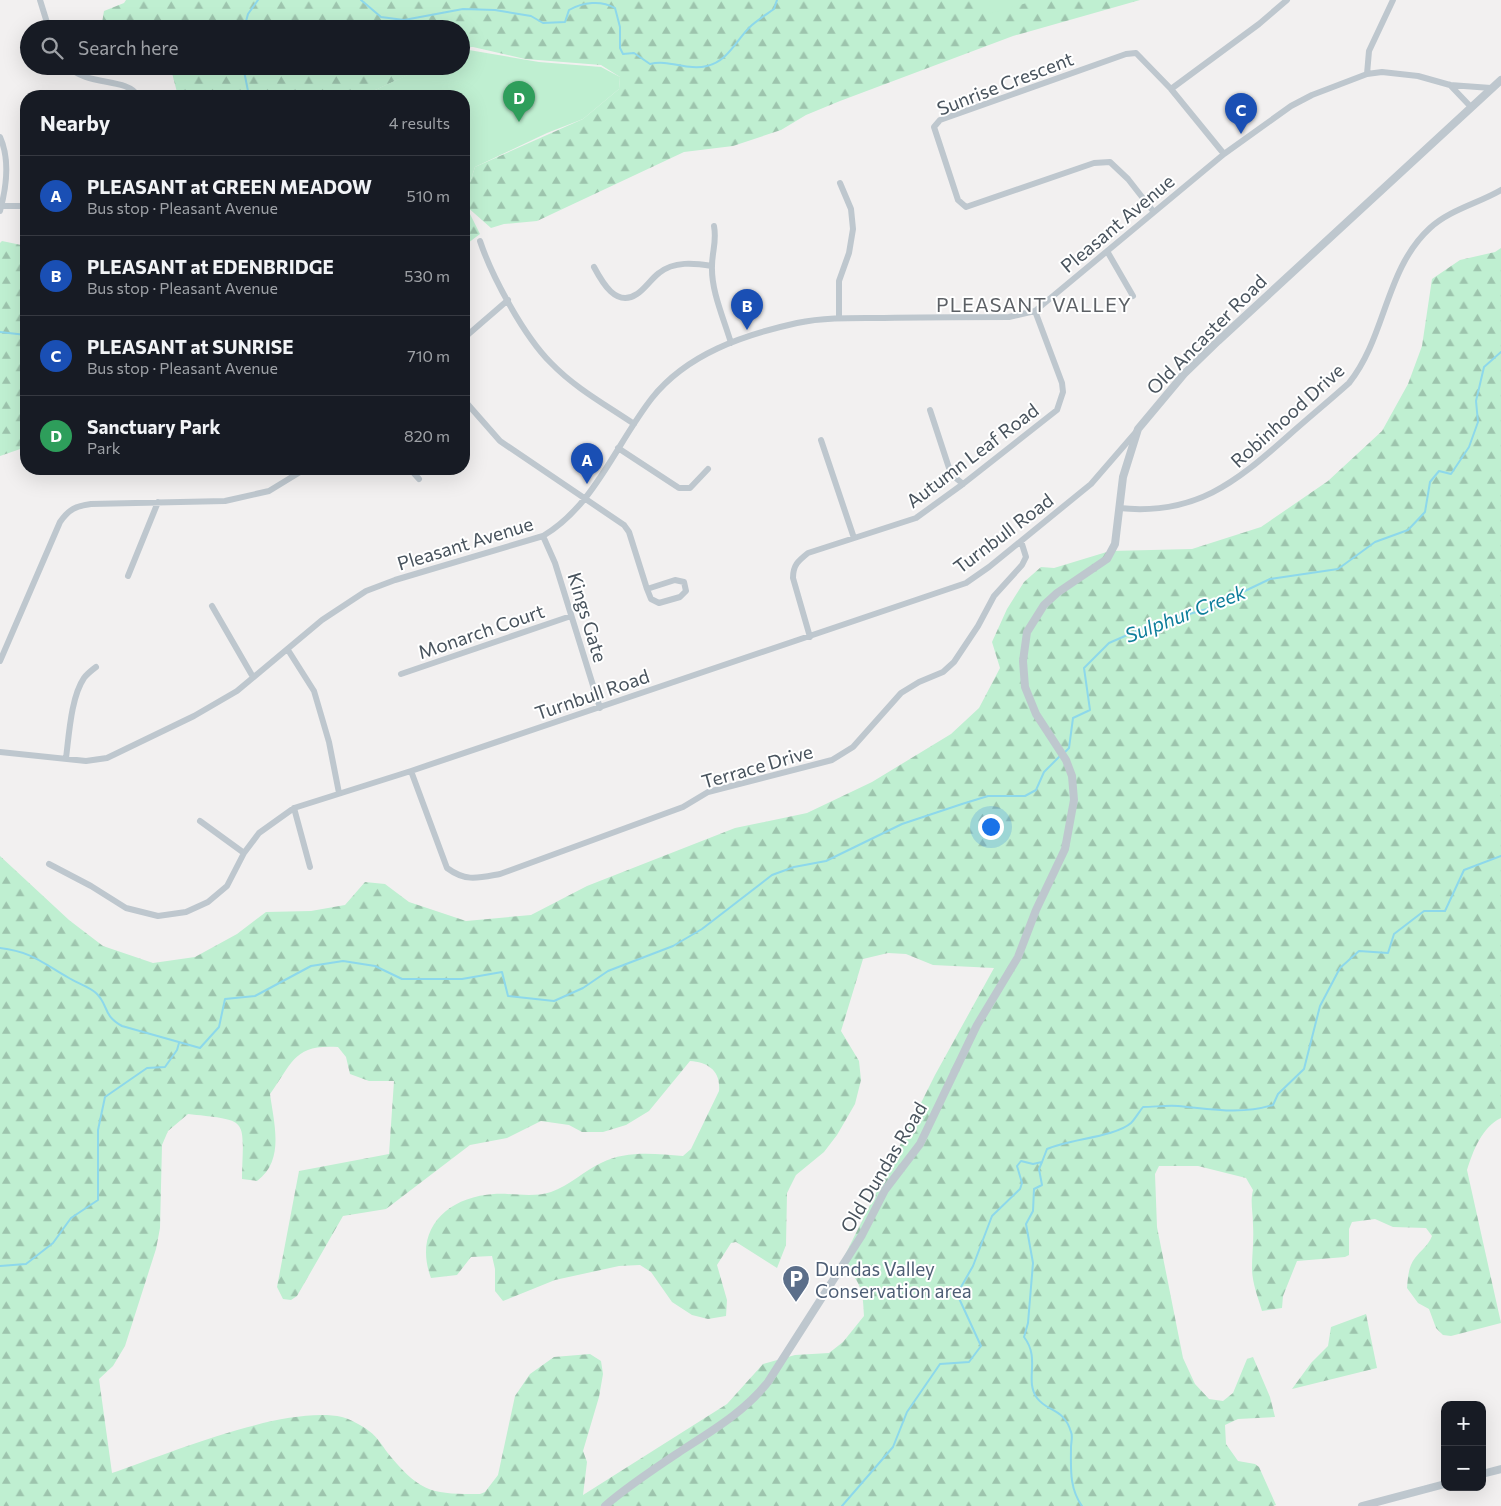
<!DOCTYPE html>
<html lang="en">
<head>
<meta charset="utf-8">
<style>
	body { margin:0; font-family:Commissioner,sans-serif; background:#242831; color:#f1f3f6 }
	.controls { position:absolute; right:15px; bottom:15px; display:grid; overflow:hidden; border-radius:10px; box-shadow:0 5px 20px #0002 }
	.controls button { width:45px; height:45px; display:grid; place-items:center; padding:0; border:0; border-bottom:1px solid #363941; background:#171b24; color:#f1f3f6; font:25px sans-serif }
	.you { position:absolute; left:990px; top:826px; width:18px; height:18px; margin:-12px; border:4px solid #fff; border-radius:50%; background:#1a73e8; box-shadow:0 0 0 8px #1a73e833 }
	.badge { display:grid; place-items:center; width:32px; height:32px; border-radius:50%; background:#8c9099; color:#fff; font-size:16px; font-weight:700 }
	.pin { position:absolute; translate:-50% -41px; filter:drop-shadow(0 1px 2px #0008) }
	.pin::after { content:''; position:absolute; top:26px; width:18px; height:15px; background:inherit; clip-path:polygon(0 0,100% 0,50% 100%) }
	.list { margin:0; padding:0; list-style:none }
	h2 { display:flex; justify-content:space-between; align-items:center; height:65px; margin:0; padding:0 20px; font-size:21px }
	h2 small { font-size:16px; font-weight:400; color:#9ea1a6 }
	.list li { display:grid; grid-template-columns:32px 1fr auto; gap:15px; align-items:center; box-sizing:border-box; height:80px; padding:0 20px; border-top:1px solid #363941 }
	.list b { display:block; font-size:19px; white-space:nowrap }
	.list p { margin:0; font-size:16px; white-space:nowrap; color:#9ea1a6 }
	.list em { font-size:16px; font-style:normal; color:#9ea1a6 }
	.icon { flex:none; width:28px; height:28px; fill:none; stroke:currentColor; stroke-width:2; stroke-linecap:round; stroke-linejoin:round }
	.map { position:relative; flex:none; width:1501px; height:1506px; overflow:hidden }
	.search { position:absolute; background:#171b24; box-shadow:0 5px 20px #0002; left:20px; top:20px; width:450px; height:55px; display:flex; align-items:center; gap:12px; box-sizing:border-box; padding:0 18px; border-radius:28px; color:#9ea1a6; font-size:19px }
	.panel { position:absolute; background:#171b24; box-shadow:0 5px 20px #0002; left:20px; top:90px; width:450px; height:385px; border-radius:20px }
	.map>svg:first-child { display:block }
	.forest { fill:url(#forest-firs); fill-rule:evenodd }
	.park { fill:#bfefd1 }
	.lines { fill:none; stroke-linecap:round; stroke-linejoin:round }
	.stream { stroke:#8dd8eb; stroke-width:2 }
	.minor { stroke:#bec7ce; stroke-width:6 }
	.tertiary { stroke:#bec7ce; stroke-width:8 }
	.labels { text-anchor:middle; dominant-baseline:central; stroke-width:4; stroke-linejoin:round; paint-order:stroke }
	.street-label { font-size:19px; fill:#48535d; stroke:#fff }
	.service-label { font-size:19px; fill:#4e5e75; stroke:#fff; text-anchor:start }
	.neighbourhood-label { font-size:20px; letter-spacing:1px; fill:#5c6065; stroke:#fff }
	.water-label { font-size:20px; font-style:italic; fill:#0e7e9b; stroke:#fff }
</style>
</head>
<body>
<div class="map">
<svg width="1501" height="1506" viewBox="0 0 1501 1506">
	<defs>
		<pattern id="forest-firs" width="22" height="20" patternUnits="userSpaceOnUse" patternTransform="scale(1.25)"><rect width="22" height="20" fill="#bfefd1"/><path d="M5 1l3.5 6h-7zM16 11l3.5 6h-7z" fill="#9dc4ad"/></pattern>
	</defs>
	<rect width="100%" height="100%" fill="#f2f0f0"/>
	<path class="forest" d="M126,0H1140L1013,36L840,101L806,115L781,130L733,146L684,152L537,221L504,224L491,228L466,206L480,234L464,246L466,205L464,201L475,167L583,119L619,89L620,77L601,65L525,59L473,47H461V29H113L102,23L104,11L124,3Z
		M166,66H428L362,96H178L172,73Z
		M2,241L26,246V447L0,456V243Z
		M1501,248V1118C1482,1127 1473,1151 1467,1170L1501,1323L1451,1336L1443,1335L1436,1328L1429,1309L1418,1303L1407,1288C1408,1278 1408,1267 1415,1258C1421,1250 1428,1246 1432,1236L1426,1228L1393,1227L1375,1219L1352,1222L1349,1229V1255L1345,1257L1297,1261L1283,1296L1282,1308L1262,1311C1258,1297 1252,1283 1252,1268C1252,1254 1254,1240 1253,1225C1253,1212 1250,1202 1253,1190L1246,1178L1198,1166H1159L1155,1174L1157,1227L1183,1358L1195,1384L1209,1399L1223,1401L1233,1393L1247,1359L1253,1357L1270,1397L1275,1417L1238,1419L1225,1425L1226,1444L1238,1461L1255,1464L1259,1467L1276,1505L1273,1506H0V856L69,920L103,946L153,963L195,957L237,934L266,912L311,911L345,905L365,882L385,884L409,902L466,921L531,915L587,886L735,828L807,813L872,782L951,734L979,708L1000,668L992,642L1007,609L1024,582L1041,567L1054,568L1110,551L1192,549L1261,527L1328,481L1382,431L1408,384L1422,346L1432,279L1460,260L1495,252ZM888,953L906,954L933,965L994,968L935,1075L841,1263C861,1281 863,1290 864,1316L843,1342L829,1353L795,1355L763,1364L727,1404L583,1495L587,1462L583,1451L599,1397L603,1374L601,1361L590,1354L554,1357L530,1374L515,1396L498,1475L485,1492L480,1494C435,1494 422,1494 391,1457C384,1449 378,1437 369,1431C363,1426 350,1419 342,1417C284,1405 170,1453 112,1473L99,1379L113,1366L125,1346L156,1249L160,1228L162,1145L168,1131L188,1114C251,1121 243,1117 242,1179L257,1181C285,1160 274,1124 270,1094C293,1062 294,1044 338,1047L346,1057L350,1074L369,1081H394L389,1154L299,1171L277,1287L283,1299L291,1300L297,1296L343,1216L386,1209L470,1145L507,1138L541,1121L569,1125L582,1132H603L626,1125L649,1111L690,1061C708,1062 721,1071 719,1091L691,1149L683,1156C655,1154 627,1150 601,1163C584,1171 569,1186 551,1192C532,1198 514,1193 494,1194C446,1197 413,1230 431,1278L457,1275L471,1257L492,1256L495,1269V1291L503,1301L555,1280L619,1266L640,1265L651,1272L672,1302L692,1315L708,1319L726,1316L727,1300L717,1265L731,1243L736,1242L777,1268L786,1245L787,1193L796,1175L824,1152L837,1135L855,1104L861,1080L859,1061L841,1031L863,959Z
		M1366,1314L1377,1368L1292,1389L1311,1363L1328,1346L1331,1327Z"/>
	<path class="park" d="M990,0H1037L988,14Z
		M463,49L539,62L601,67L620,77L619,89L583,119L547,133L475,167L464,201V96H362L427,66H461V50Z"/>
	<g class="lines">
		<path class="stream" d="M361,0L381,17L404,20L463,9L495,10L531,16L543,23L565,22L569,10C583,2 601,0 615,8L620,27V48L623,54L634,53L650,64C669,59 687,71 707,66C729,61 737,38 752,25C759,19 767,14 774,9L777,0
			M244,29L248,14L258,0
			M243,66L249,96
			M0,332L26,335
			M1065,752L1069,748L1073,718L1090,710L1084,668L1109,643L1150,625L1207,609L1270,579L1338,569L1375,542L1408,530L1425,512L1430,482L1439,471L1451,474L1469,447L1478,422L1476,401L1484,367L1501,352
			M0,948C33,952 42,963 69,978C77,983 90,987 96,993C109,1005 102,1015 122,1026L200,1048L219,1027L225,999L255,996L311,966L343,961L375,966L402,979H462L502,972L508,996L554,1001L583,988L608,971L673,946L702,929L772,875L794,867L826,861L902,824L962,804L988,796H1025L1036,790L1044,772L1061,755
			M1042,1162L1039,1169L1042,1185L1034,1189L1033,1211L1026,1224L1033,1263L1028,1323L1024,1337C1041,1359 1024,1380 1037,1398C1047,1412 1064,1408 1071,1432C1073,1436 1071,1443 1071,1447C1071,1468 1069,1488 1082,1506
			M0,1266L26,1264L53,1243L71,1218L98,1200V1130L105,1097L147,1068L165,1067L177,1050L179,1043
			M842,1506L893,1447L907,1412L940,1364L969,1362L981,1346L957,1294L973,1266L992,1216L1020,1189L1022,1183L1017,1166L1021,1161L1033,1164L1042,1162L1047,1149C1069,1139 1115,1137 1131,1123C1135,1119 1139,1112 1143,1107C1154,1107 1167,1105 1178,1106C1211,1109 1240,1115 1273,1105L1278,1094L1304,1069L1320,1006L1340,968L1359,951L1388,953L1394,934L1424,911H1445L1464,870L1501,856"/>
		<path class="minor" d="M40,0L49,29
			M68,66C87,87 127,77 138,96
			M1367,74L1369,51L1393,0
			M1450,85L1470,106
			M1171,89L1259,24L1287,0
			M0,137C10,159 6,189 0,211
			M1,206H26
			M1153,211L1128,179L1110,162L1094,163L966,207L958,200L934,127L940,120L1126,54L1136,53L1171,89L1224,154
			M714,226C717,242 712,251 712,266C711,291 724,319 731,343
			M480,241C492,277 524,336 551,363C575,388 606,405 634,424
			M1107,251L1133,296
			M594,267C602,282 616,308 637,294C645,289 651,279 659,273C674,261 694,263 712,266
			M839,318V281L849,253L853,229L851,209L840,183
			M464,338L508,300
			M464,400L500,441L624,525L629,532L647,589L675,580L684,582L686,591L680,597L659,603L651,599L647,589
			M930,410L951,474L963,484
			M821,440L854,538
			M618,448L679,488H690L708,469
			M410,469L419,479
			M1119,508C1195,516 1235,483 1288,436C1308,418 1329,401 1349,383C1386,337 1385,269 1430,228C1449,210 1479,203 1501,190
			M543,536L555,563L600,708
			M128,576L158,502
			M212,606L253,677
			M810,637L793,578C793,565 798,561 808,553L916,518L963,484L1057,410L1063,392L1062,383L1035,311
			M288,650L314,691L329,742L339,793
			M0,661L60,522C69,509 76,506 91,504L225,501L269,491L305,469
			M401,674L571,616
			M0,752L86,761L107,758L194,716L237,691L322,620L366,591L395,580L543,536C594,506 616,444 652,398C687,354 743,335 797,323C825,317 855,318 884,318C925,317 967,317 1009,317L1035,311L1224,154L1291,106L1312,95L1367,74L1382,72L1418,76L1450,85L1491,88
			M66,758C69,735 71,697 84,678C87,674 92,670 96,667
			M411,771L447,868C466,882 478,878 500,874L683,807L708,792L832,760L853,747L901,693L919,682L943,672L954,662L978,626L994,596L1022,565L1026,557L1021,541
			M294,808L310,867
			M200,821L244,853
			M49,864L91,886L126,908L158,916L186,912L208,902L227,886L244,853L259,833L294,808L411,771L966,583L989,567L1091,484L1136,432"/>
		<path class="tertiary" d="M1482,1474L1501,1469
			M605,1506C629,1485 657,1467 684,1449C715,1429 745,1411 768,1382L862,1235L885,1190L920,1144L977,1025L1018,957L1036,910L1065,849L1074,800L1072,776L1066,760L1036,714L1025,687L1023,661L1027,632L1044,605L1057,593L1107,559L1115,544L1123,477L1138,429L1184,374L1218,341L1501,80
			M1362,1506L1445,1484"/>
	</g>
	<defs>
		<symbol id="parking-pin" viewBox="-11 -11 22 30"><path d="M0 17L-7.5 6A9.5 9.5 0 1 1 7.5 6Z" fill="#5c6f8a" stroke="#fff"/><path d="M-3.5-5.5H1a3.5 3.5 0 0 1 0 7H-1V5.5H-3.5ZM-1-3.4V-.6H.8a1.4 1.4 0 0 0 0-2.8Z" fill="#fff"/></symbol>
	</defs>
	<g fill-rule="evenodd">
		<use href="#parking-pin" x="780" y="1263" width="32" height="43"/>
	</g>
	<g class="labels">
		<g class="street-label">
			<text transform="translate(1005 83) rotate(-21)">Sunrise Crescent</text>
			<text transform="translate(1117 223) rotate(-40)">Pleasant Avenue</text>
			<text transform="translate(1206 334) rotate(-45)">Old Ancaster Road</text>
			<text transform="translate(1287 415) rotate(-42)">Robinhood Drive</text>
			<text transform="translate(972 455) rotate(-37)">Autumn Leaf Road</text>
			<text transform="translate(1003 533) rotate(-37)">Turnbull Road</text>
			<text transform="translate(465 543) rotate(-17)">Pleasant Avenue</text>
			<text transform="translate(588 617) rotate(73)">Kings Gate</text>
			<text transform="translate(481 631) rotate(-19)">Monarch Court</text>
			<text transform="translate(592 694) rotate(-19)">Turnbull Road</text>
			<text transform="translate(757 766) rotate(-16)">Terrace Drive</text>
			<text transform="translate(883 1167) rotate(-59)">Old Dundas Road</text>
		</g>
		<g class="service-label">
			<text x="815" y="1268">Dundas Valley<tspan x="815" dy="22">Conservation area</tspan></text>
		</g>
		<g class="neighbourhood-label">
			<text x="1034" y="304">PLEASANT VALLEY</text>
		</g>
		<g class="water-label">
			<text transform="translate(1185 613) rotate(-21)">Sulphur Creek</text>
		</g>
	</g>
</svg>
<div class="controls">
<button>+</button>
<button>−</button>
</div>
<div class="you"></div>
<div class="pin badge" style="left:587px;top:484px;background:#1a4fb4">A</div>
<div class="pin badge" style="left:747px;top:330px;background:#1a4fb4">B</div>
<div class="pin badge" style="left:1241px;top:134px;background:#1a4fb4">C</div>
<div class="pin badge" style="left:519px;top:122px;background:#2e9e5b">D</div>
<div class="search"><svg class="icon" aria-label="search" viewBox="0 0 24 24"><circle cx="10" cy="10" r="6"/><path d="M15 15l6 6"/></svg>Search here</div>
<section class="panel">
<h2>Nearby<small>4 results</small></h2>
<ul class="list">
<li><span class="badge" style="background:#1a4fb4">A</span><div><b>PLEASANT at GREEN MEADOW</b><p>Bus stop · Pleasant Avenue</p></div><em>510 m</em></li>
<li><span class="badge" style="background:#1a4fb4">B</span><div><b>PLEASANT at EDENBRIDGE</b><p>Bus stop · Pleasant Avenue</p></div><em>530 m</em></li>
<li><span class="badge" style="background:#1a4fb4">C</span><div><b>PLEASANT at SUNRISE</b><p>Bus stop · Pleasant Avenue</p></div><em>710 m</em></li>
<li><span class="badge" style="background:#2e9e5b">D</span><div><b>Sanctuary Park</b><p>Park</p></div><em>820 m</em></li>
</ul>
</section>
</div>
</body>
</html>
